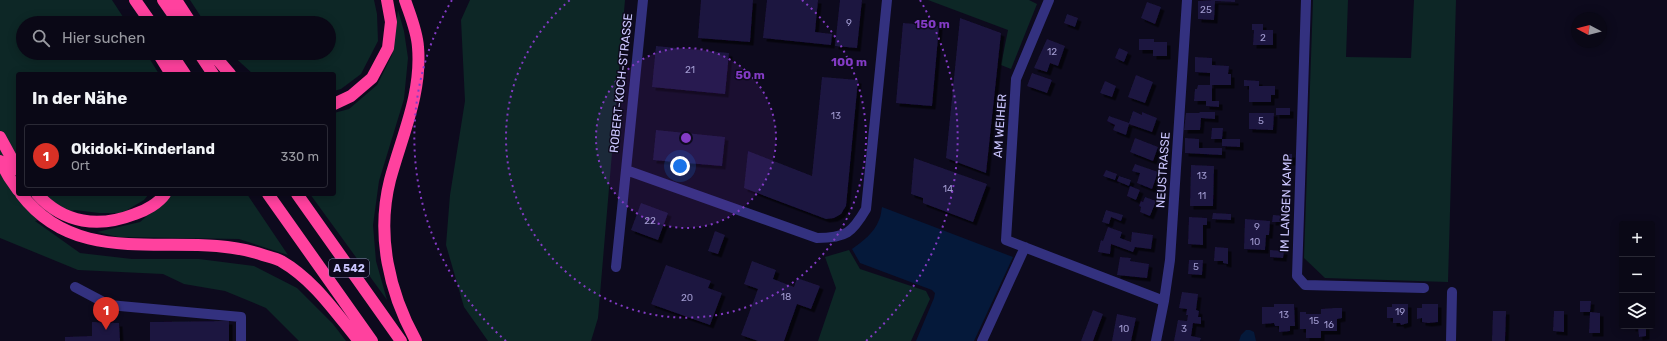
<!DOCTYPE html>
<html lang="de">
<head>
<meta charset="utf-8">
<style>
	body { margin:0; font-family:Rubik,sans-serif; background:#13111f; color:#f1f3f6 }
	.controls { position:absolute; right:12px; bottom:12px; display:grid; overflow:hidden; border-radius:4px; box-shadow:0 2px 10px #0003 }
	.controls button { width:36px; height:36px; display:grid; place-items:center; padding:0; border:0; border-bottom:1px solid #2a2935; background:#0a0816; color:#f1f3f6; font:20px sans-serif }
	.compass { position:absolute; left:1571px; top:12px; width:36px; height:36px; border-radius:50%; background:#0a0816; box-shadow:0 2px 10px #0003; rotate:277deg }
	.you { position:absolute; left:680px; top:166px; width:14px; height:14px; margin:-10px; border:3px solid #fff; border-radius:50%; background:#1a73e8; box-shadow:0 0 0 6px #1a73e833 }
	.badge { display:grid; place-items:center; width:26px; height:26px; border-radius:50%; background:#d93025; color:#fff; font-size:13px; font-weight:700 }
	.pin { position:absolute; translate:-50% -33px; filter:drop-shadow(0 1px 2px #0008) }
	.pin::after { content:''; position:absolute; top:21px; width:14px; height:12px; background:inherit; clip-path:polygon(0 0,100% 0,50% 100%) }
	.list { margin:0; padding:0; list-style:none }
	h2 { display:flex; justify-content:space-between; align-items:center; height:52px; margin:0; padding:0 16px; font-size:17px }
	h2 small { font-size:13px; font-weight:400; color:#999aa1 }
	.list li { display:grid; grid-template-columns:26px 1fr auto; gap:12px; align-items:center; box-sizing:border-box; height:64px; margin:0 8px 8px; padding:0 8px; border:1px solid #2a2935; border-radius:4px }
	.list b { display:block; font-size:15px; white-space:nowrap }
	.list p { margin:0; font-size:13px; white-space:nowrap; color:#999aa1 }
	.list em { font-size:13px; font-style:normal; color:#999aa1 }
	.icon { flex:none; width:22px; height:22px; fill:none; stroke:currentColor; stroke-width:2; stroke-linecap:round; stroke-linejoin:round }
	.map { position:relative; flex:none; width:1667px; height:341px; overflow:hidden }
	.search { position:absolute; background:#0a0816; box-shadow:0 2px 10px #0003; left:16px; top:16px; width:320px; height:44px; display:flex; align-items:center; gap:10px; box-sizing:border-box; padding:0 14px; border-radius:22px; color:#999aa1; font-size:15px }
	.panel { position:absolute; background:#0a0816; box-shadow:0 2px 10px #0003; left:16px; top:72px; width:320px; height:124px; border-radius:4px }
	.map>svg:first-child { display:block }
	.green { fill:#0d2726 }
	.water { fill:#05193a }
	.building { fill:#1d153f; filter:url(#shadow) }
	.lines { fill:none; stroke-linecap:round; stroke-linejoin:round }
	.minor { stroke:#33317f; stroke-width:10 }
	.highway { stroke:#ff419e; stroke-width:12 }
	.ring { fill:none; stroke:#833bc5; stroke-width:2; stroke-dasharray:2 4 }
	.labels { text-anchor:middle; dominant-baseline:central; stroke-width:3; stroke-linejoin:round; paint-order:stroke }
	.number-label { font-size:10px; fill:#a09acf }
	.shield { fill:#0d0a1d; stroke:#928ebb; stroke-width:1 }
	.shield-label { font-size:11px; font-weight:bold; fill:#cbc6ff }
	.street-label { font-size:12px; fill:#cbc6ff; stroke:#0d0a1d }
	.centre { fill:#833bc5; stroke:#0d0a1d; stroke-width:2 }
	.ring-label { font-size:12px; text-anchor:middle; font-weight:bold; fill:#833bc5; stroke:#0d0a1d; stroke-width:3; stroke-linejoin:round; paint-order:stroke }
</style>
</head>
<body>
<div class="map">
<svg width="1667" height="341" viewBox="0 0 1667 341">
	<defs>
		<filter id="shadow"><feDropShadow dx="3.5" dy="3.5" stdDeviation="0" flood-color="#0009"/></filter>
	</defs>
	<rect width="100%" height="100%" fill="#0d0a1d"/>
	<path class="green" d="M0,0H112L127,23H23V53H146L159,74H18V194H149L144,200L122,213H99L75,210L35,221L80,253L132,259H199L254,266L297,288L333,324L346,341H299L266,308L225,291L184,284L163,274L78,270L0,238Z
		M190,0H374L377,14L378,41L361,74L341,89L334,91V74H253L230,53H329V23H205Z
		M470,0H625L598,318L591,341H488L464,307L446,245L450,195L465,101L461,20Z
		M928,0H1029L1037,4L1011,69L1001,65L1008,30Z
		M1313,0H1348L1346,57L1411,58L1414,0H1456L1448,282L1325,278L1304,258Z
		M398,10L404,31L408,58L404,99L379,181L373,225L376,261L387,300L310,194H334V113L349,109L377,85L392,55Z
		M173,194H247L288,255L239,239L118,237L97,232L140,222Z
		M849,250L860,269L926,291L930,299L911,341H818L836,288L825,257Z"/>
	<path class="water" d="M882,207L1013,257L974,341H916L934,298L935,293L932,290L860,263L852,249C863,241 874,233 879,220C881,216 881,212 882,207Z
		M1246,330H1250L1254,332L1256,341H1239L1241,335Z"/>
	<path class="building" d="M701,0H753L750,42L698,38Z
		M767,0H818L815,32L832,34L831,45L763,38Z
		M840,0H862L857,48L835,46Z
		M1214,0H1235V2L1215,1L1214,20L1198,19V1Z
		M1147,2L1161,7L1155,24L1141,18Z
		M1067,14L1078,18L1075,27L1064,23Z
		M960,18L1001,33L986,173L946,158Z
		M903,23L939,26L932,106L896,103Z
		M1252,24H1263V30H1273V45H1253L1254,30H1252Z
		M1047,39L1065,46L1058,66L1050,63L1047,72L1034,68Z
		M1139,39H1154V42H1167V56H1153V50H1139Z
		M656,46L729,53L725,94L652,87Z
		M1119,48L1128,52L1124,62L1115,58Z
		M1195,57L1212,58V65L1229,66L1228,74H1231V85H1212V101H1219V107L1206,106V101H1194L1195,89H1197L1198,85H1210V73L1195,72Z
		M1032,73L1052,80L1047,93L1027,86Z
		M1136,75L1153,82L1145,103L1128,97Z
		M822,77L858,80L846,206L841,214L834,218L826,219L744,188L748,151L812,176Z
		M1244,80L1259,81V86H1275V95H1271V102H1249V86H1244Z
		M1105,81L1116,86L1112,97L1100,93Z
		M1276,108H1290V115H1276Z
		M1133,111L1142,115V112L1157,118L1152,132L1129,124L1126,135L1113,130L1115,125L1107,121L1109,116L1129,123Z
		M1199,112H1215V119L1201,118L1200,130H1184L1186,113H1200Z
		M1249,113H1274L1273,130L1249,129Z
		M1212,128H1223L1222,139H1240V147L1222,146V139H1211Z
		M656,130L725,137L722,166L653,160Z
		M1135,138L1158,147L1153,161L1130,152Z
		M1185,138L1199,139V148H1222V155L1185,153Z
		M1284,154H1292V162H1283Z
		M914,158L987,184L973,222L923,203V198L911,194Z
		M1135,164L1158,172L1152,189L1137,183L1140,173L1132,171Z
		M1191,165L1214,166L1213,206H1190Z
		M1106,170L1117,174L1115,180L1103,176Z
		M1119,176L1131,180L1129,186L1117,181Z
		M1130,186L1140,190L1136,200L1127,196Z
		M1145,197L1156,201L1150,216L1140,212L1141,207L1139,206L1141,201L1143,202Z
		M641,203L668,213L658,240L631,230Z
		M1106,210L1123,215L1121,221L1111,217L1109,224L1102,222Z
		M1213,213L1231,214V220L1212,219Z
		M1273,215L1287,216L1286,222H1272Z
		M1189,217L1207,218V225H1203V245L1188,244Z
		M1245,219L1270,221L1269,235H1266L1265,250L1244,249Z
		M1108,227L1122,232L1120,238L1131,242L1132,232L1153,235L1151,249L1135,247L1133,252L1111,244L1110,254L1098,252L1101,240L1103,241Z
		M715,231L725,235L718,254L708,251Z
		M1215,247L1228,248V264L1223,263V261H1214Z
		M1270,250L1284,251L1283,258L1270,257Z
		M1120,257L1131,258L1130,261L1149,264L1147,278L1117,275Z
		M1189,260H1203L1202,275L1188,274Z
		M752,261L776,270L773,279L794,287L797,278L820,286L811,309L797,304L784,341H758L741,335L758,289L744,284Z
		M666,265L711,281L708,288L722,293L710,325L651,304Z
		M1182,292L1198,294L1196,310L1199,311L1198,317H1201V324L1193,323L1191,336L1201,338L1200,341H1174L1178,320L1187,321L1188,315H1186L1187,309L1179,308Z
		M1580,301H1591L1590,312H1580Z
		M1274,304H1294L1295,326H1290V331L1279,332V326H1275L1274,323L1262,324V307H1274Z
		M1392,304H1408V323L1401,325L1400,323H1393V318H1387V307H1392Z
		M1422,304H1438V322L1428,323L1422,322V318L1417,319V308H1422Z
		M1335,308H1342V318L1337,319V331H1321V338H1306V329H1300V312H1306V314H1321V309Z
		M1093,310L1103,314L1097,330L1093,341H1081Z
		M1493,311H1506L1505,341H1492Z
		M1554,311H1564V332L1553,331Z
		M1590,312L1600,313V333H1589Z
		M1117,314L1136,318L1131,341H1112Z
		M229,321V341H150V322Z
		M92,322L119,323L120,341H65V337L92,336Z
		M1632,326H1646V336L1639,337L1638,327L1632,328Z"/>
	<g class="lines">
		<path class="minor" d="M643,0L626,170L817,238C846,238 852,233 866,209L887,0
			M1049,0L1016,79L1006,240L1164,301
			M1306,0L1297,276L1305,285L1424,288
			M616,267L626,170
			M75,287L109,305L241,317V341
			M982,341L1025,247
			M1156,341L1164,301L1170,260L1187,0
			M1451,341L1452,292"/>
		<path class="highway" d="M135,0L151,23
			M163,0L179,23
			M176,0L191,23
			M405,0C410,15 417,31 418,47C422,94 402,135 390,180C376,235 389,292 416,341
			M158,53L171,74
			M171,53L185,74
			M199,53L213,74
			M212,53L230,74
			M334,104L351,96L372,78L388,48L391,22L387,0
			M0,137L18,170
			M0,161L9,177L18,190
			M21,194C83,275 183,227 263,255C269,257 275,258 281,261C314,280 335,312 359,341
			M37,194C64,224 99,228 135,214C145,211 159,203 165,194
			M268,194L372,341
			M297,194L401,341"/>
	</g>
	<circle cx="686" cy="138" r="90" fill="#833bc5" fill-opacity=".12"/>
	<g class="ring">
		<circle cx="686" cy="138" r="90"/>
		<path d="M802 0A180 180 0 1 1 570 0"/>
		<path d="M506 341A271 271 0 0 1 452 0M920 0A271 271 0 0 1 866 341"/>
	</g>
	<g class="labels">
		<g class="number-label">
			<text x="1206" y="10">25</text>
			<text x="849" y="23">9</text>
			<text x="1263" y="38">2</text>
			<text x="1052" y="52">12</text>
			<text x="690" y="70">21</text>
			<text x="836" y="116">13</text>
			<text x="1261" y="121">5</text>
			<text x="1202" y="176">13</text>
			<text x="948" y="189">14</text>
			<text x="1202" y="196">11</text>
			<text x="650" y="221">22</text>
			<text x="1257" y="227">9</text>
			<text x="1255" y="242">10</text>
			<text x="1196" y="267">5</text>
			<text x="786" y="297">18</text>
			<text x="687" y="298">20</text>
			<text x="1400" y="312">19</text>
			<text x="1284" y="315">13</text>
			<text x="1314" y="321">15</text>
			<text x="1329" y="325">16</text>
			<text x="1124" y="329">10</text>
			<text x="1184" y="329">3</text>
		</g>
		<rect class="shield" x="329" y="259" width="40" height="18" rx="3"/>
		<g class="shield-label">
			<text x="349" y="268">A 542</text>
		</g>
		<g class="street-label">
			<text transform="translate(621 83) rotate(-84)">ROBERT-KOCH-STRASSE</text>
			<text transform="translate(1000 126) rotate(-86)">AM WEIHER</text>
			<text transform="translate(1163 170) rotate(-86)">NEUSTRASSE</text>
			<text transform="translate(1286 203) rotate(-88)">IM LANGEN KAMP</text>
		</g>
	</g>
	<circle cx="686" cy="138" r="6" class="centre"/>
	<g class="ring-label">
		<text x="932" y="28">150 m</text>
		<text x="849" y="66">100 m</text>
		<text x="750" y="79">50 m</text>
	</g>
</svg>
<div class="controls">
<button>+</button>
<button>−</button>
<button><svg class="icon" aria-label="layers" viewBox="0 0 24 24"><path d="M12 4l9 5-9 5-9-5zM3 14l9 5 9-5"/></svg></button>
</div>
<svg class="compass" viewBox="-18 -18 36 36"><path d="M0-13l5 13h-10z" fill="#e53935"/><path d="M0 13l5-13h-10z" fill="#999aa1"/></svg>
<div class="you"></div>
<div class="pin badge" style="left:106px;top:330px">1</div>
<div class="search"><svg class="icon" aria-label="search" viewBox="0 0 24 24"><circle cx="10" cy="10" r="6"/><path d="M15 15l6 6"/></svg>Hier suchen</div>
<section class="panel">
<h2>In der Nähe<small></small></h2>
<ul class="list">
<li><span class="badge">1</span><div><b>Okidoki-Kinderland</b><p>Ort</p></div><em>330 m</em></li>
</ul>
</section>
</div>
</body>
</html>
